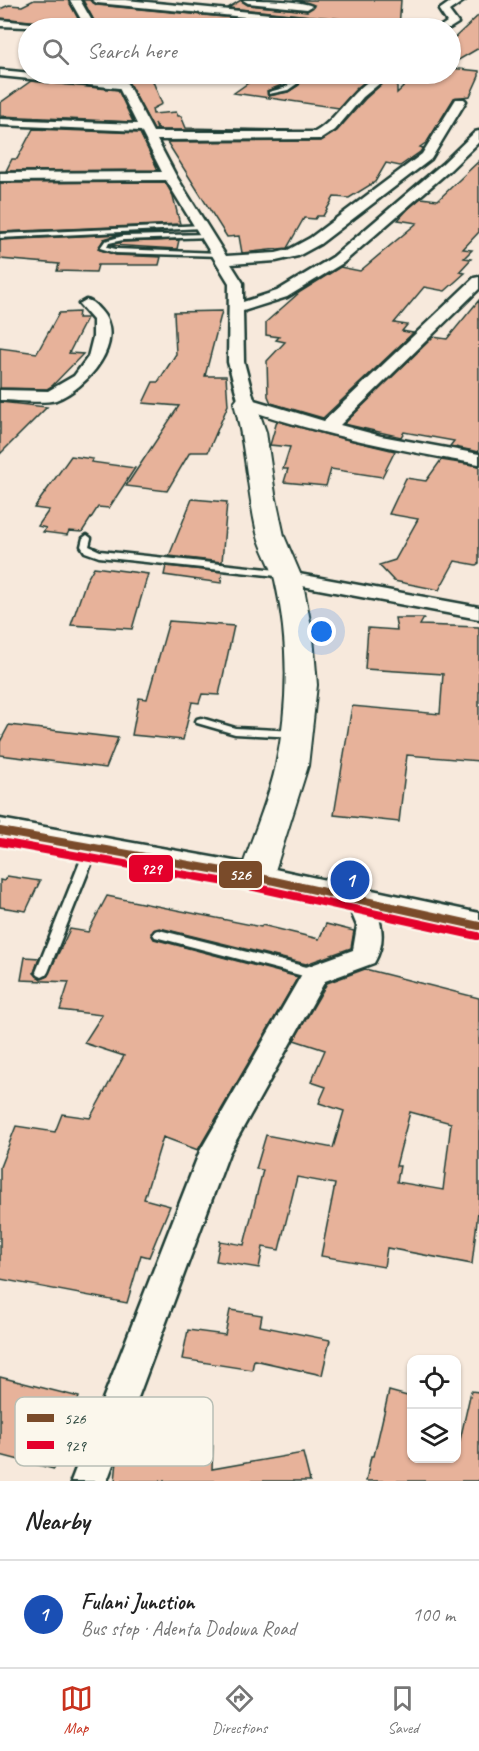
<!DOCTYPE html>
<html lang="en">
<head>
<meta charset="utf-8">
<style>
	body { margin:0; font-family:Caveat,sans-serif; background:#f6f6f6; color:#222 }
	.controls { position:absolute; right:18px; bottom:18px; display:grid; overflow:hidden; border-radius:12px; box-shadow:0 2px 4px #0004 }
	.controls button { width:54px; height:54px; display:grid; place-items:center; padding:0; border:0; border-bottom:2px solid #e0e0e0; background:#fff; color:#222; font:30px sans-serif }
	.you { position:absolute; left:322px; top:632px; width:21px; height:21px; margin:-15px; border:4px solid #fff; border-radius:50%; background:#1a73e8; box-shadow:0 0 0 9px #1a73e833 }
	.badge { display:grid; place-items:center; width:39px; height:39px; border-radius:50%; background:#c8321e; color:#fff; font-size:20px; font-weight:700 }
	.pin { position:absolute; translate:-50% -50%; border:3px solid #fff; box-shadow:0 2px 6px #0006 }
	.list { margin:0; padding:0; list-style:none }
	h2 { display:flex; justify-content:space-between; align-items:center; height:78px; margin:0; padding:0 24px; font-size:26px }
	h2 small { font-size:20px; font-weight:400; color:#767676 }
	.list li { display:grid; grid-template-columns:39px 1fr auto; gap:18px; align-items:center; box-sizing:border-box; height:108px; padding:0 24px; border-top:2px solid #e0e0e0 }
	.list b { display:block; font-size:22px; white-space:nowrap }
	.list p { margin:0; font-size:20px; white-space:nowrap; color:#767676 }
	.list em { font-size:20px; font-style:normal; color:#767676 }
	.icon { flex:none; width:33px; height:33px; fill:none; stroke:currentColor; stroke-width:2; stroke-linecap:round; stroke-linejoin:round }
	.map { position:relative; flex:none; width:479px; height:1481px; overflow:hidden }
	.search { position:absolute; background:#fff; box-shadow:0 2px 4px #0004; left:18px; right:18px; top:18px; height:66px; display:flex; align-items:center; gap:15px; box-sizing:border-box; padding:0 21px; border-radius:33px; color:#767676; font-size:22px }
	.sheet { height:186px; background:#fff }
	nav { display:flex; justify-content:space-around; align-items:center; box-sizing:border-box; height:84px; border-top:2px solid #e0e0e0; background:#fff; font-size:16px; color:#767676 }
	nav a { display:grid; justify-items:center; gap:3px }
	nav .on { color:#c8321e }
	.map>svg:first-child { display:block }
	.building { fill:#e7b29a; stroke:#1f3d34; stroke-width:1.5; fill-rule:evenodd }
	.lines { fill:none; stroke-linecap:round; stroke-linejoin:round }
	.lane-casing { stroke:#1f3d34; stroke-width:5 }
	.street-casing { stroke:#1f3d34; stroke-width:5 }
	.secondary-casing { stroke:#1f3d34; stroke-width:4 }
	.primary-casing { stroke:#1f3d34; stroke-width:5 }
	.lane { fill:#fbf7ec; fill-rule:evenodd }
	.street { fill:#fbf7ec; fill-rule:evenodd }
	.secondary { fill:#fbf7ec; fill-rule:evenodd }
	.primary { fill:#fbf7ec; fill-rule:evenodd }
	.bus-1-casing { stroke:#fbf7ec; stroke-width:13 }
	.bus-2-casing { stroke:#fbf7ec; stroke-width:13 }
	.bus-1 { stroke:#7a4b2a; stroke-width:8 }
	.bus-2 { stroke:#e4002b; stroke-width:8 }
	.key { fill:#fbf7ec; stroke:#b9bfb5; stroke-width:1.5 }
	.key-label { font-size:16px; fill:#1f3d34 }
	.line-badge { stroke:#fbf7ec; stroke-width:2 }
	.badge-label { font-size:16px; text-anchor:middle; font-weight:bold; fill:#fff }
</style>
</head>
<body>
<div class="map">
<svg width="479" height="1481" viewBox="0 0 479 1481">
	<rect width="100%" height="100%" fill="#f7e9dc"/>
	<filter id="ink" filterUnits="userSpaceOnUse"><feTurbulence type="fractalNoise" baseFrequency=".0167" numOctaves="2"/><feDisplacementMap in="SourceGraphic" scale="12" xChannelSelector="R" yChannelSelector="G"/><feConvolveMatrix kernelMatrix="1 2 1 2 8 2 1 2 1" color-interpolation-filters="sRGB"/></filter>
	<g filter="url(#ink)">
		<path class="building" d="M34,0H68L82,26L57,28L50,23L0,18V9L9,5L22,6Z
			M83,0H90L97,5L341,28H109L108,25L97,26Z
			M241,0L248,5L307,11L314,5L296,0H401L399,28H391L384,23L228,8Z
			M479,15V48L450,65V42Z
			M450,68L479,71V76L470,96L454,98L427,142L420,147L423,148L420,152L400,166L386,163L375,182L349,198L334,197L323,216H317L315,219L304,218L287,248L242,253L239,236L227,237L167,142L321,141L337,131L365,99L393,74H397V93L417,74H450Z
			M124,74H150L162,104L152,109L153,114L176,112L178,116H181L186,128L293,130H159L155,123L157,130H154Z
			M261,74H282L289,82L267,91L269,96L288,92L299,85L300,81L291,74H380L358,87L339,108L234,93Z
			M31,81L118,90L133,122L0,116V103Z
			M33,129L140,133L158,170L6,171L12,159H17Z
			M479,161V232L463,249L472,250L464,258L471,259L459,272L465,273L445,291L424,287L394,323L407,325L402,331L413,333L323,418L271,403L268,396L267,361L285,342L276,340L279,337L266,335V322L300,292L340,267L360,271L417,223L398,220L408,209L421,198L438,200Z
			M165,182L173,196L180,224L0,232V183Z
			M121,234L104,239L98,249L116,255L161,257L159,265H98L96,272L57,271L59,264L0,259V240Z
			M179,240L177,249L110,245L123,242Z
			M479,300V452L450,446L454,441L404,432L401,437L344,424L433,337L447,339Z
			M222,311L205,376H226L228,405L208,452H190L167,491L126,486L179,406L143,403L153,382H158L176,354L174,312Z
			M79,312L78,318H87L69,353L83,354L52,386L47,389L0,388V348L37,353L59,313Z
			M0,402L47,407L0,454Z
			M277,421L328,435L395,451L382,477L331,469L326,486L284,482L288,469H283L290,447L270,445Z
			M71,456L93,459L91,462L135,468L109,508L98,507L82,532L69,531L67,535L43,532L46,528L38,526L49,510L34,508Z
			M441,460L479,466V563L476,565L455,561L439,590L394,581L379,565L395,560L418,519L389,514L406,478L426,481Z
			M192,499L227,502L222,562L169,556Z
			M166,566L222,572L221,583L164,575Z
			M94,567L148,574L132,629L71,625L86,581Z
			M395,618H424L420,625L479,627V761L407,755L399,822L334,815L352,706L440,714L443,674L365,669L368,628L397,630Z
			M169,621L234,626L219,695L202,694L199,703L192,702L183,740L132,735L139,698L147,699Z
			M9,725L118,738L106,768L0,755V742Z
			M7,876L40,881L26,911L0,907V880L4,881Z
			M107,896L261,927L262,925L319,939L326,924L354,931L351,948L306,964L160,928L151,933L154,939L298,977L198,1150L163,1137L144,1199L170,1206L149,1257L141,1255L127,1303L0,1279V1167L16,1126L55,1132L62,1114L90,1118L124,1056L84,1043L102,1015L60,1010L69,982L21,980L25,957L39,958L34,973L41,979L47,977L70,929L88,932Z
			M365,969L479,998V1203L472,1264L387,1248L384,1267L321,1256L335,1184L297,1177L279,1250L263,1247L259,1268L216,1261L220,1241L244,1245L263,1170L256,1169L266,1135L333,1148L344,1111L319,1103L326,1087L311,1082L325,1050L294,1040L327,983ZM410,1112L451,1123L443,1190L397,1182L400,1166H396Z
			M230,1310L262,1315L260,1326L330,1340L322,1375L254,1360L252,1370L182,1359L188,1330L225,1335Z
			M0,1377L79,1397L54,1469L0,1455Z
			M389,1391L411,1397V1458H456L471,1391L479,1392V1481H366L371,1456H374Z
			M124,1442L213,1445L212,1469L303,1453L310,1481H115L117,1461Z"/>
		<g class="lines">
			<defs>
				<path id="lane" d="M284,74H288L298,83L288,90L269,94V92L284,88L292,83Z
					M204,225V227L202,228L0,238V234Z
					M209,234L211,235V237L123,240L109,243L107,247L116,249L219,253L222,255L221,256L116,253L100,248L105,241L123,236Z
					M87,535L91,538L89,546L100,551L286,571L291,574L286,577L99,557L85,552L81,546L83,538Z
					M201,718L235,728L296,731L301,734L296,737L235,734L197,723L196,721L197,719Z
					M92,843L98,847L48,972L46,975L42,977L38,975L36,972L86,847Z
					M159,930L315,969L319,971L321,974L319,977L315,979L155,937L153,934L155,931Z"/>
				<path id="street" d="M70,0H80L96,28H86Z
					M92,0H126L384,25L389,28H359L97,3Z
					M243,0C260,0 299,0 312,6L307,9L248,3Z
					M453,0H465L449,11L458,23L450,28H438L447,22L439,10Z
					M0,20L50,25L55,28L0,26Z
					M0,70L115,81L112,74H122L153,132H315C341,118 358,74 391,74L363,97L335,130L321,139L157,140L176,176L226,256L276,253L288,250L310,238L422,154L456,99H464L466,101L431,159L320,244L298,256L276,261L231,264L243,283V302L277,291L333,257L442,164L475,132L479,131V142L450,170L343,263L287,297L243,311L244,362L254,400L324,421L474,278L479,277V289L340,425L381,436L479,454V464C398,450 318,434 240,407L228,362L229,283L166,180L0,181V173L162,172L141,131L0,125V119L137,124L119,88L0,76Z
					M86,300C93,301 96,306 100,310C129,341 86,389 56,400C43,404 14,400 0,400V390L48,391L74,376L88,357L93,337V320L79,304Z
					M288,572L479,607V619L281,582L278,578L281,574Z
					M359,891L368,894C381,916 388,939 374,963L325,981L229,1153L107,1481H71L200,1151L306,967L353,950L357,926L346,900L350,894Z"/>
				<path id="secondary" d="M246,396L254,398L266,432L275,494L284,536L302,578L313,637L317,685L308,766L273,877L268,885L256,889L244,885L239,877C250,842 269,799 276,765C289,703 289,641 275,580C271,564 261,549 257,533C247,490 246,446 234,403L238,398Z"/>
				<path id="primary" d="M0,819L256,865L479,913V939L256,889L0,843Z"/>
			</defs>
			<use href="#lane" class="lane-casing"/>
			<use href="#street" class="street-casing"/>
			<use href="#secondary" class="secondary-casing"/>
			<use href="#primary" class="primary-casing"/>
			<use href="#lane" class="lane"/>
			<use href="#street" class="street"/>
			<use href="#secondary" class="secondary"/>
			<use href="#primary" class="primary"/>
			<defs>
				<path id="bus-1" d="M0,831L256,877L479,926"/>
				<path id="bus-2" d="M0,842L254,887L477,936"/>
			</defs>
			<use href="#bus-1" class="bus-1-casing"/>
			<use href="#bus-2" class="bus-2-casing"/>
			<use href="#bus-1" class="bus-1"/>
			<use href="#bus-2" class="bus-2"/>
		</g>
	</g>
	<rect x="15" y="1397" width="198" height="69" rx="9" class="key"/>
	<rect x="27" y="1414" width="27" height="8" fill="#7a4b2a"/>
	<rect x="27" y="1441" width="27" height="8" fill="#e4002b"/>
	<g class="key-label">
		<text x="64" y="1424">526</text>
		<text x="64" y="1451">929</text>
	</g>
	<g class="line-badge">
		<rect x="128" y="854" width="46" height="29" rx="6" fill="#e4002b"/>
		<rect x="218" y="860" width="45" height="29" rx="6" fill="#7a4b2a"/>
	</g>
	<g class="badge-label">
		<text x="151" y="874">929</text>
		<text x="240" y="880">526</text>
	</g>
</svg>
<div class="controls">
<button><svg class="icon" aria-label="locate" viewBox="0 0 24 24"><circle cx="12" cy="12" r="6"/><path d="M12 2v4M12 18v4M2 12h4M18 12h4"/></svg></button>
<button><svg class="icon" aria-label="layers" viewBox="0 0 24 24"><path d="M12 4l9 5-9 5-9-5zM3 14l9 5 9-5"/></svg></button>
</div>
<div class="you"></div>
<div class="pin badge" style="left:350px;top:880px;background:#1a4fb4">1</div>
<div class="search"><svg class="icon" aria-label="search" viewBox="0 0 24 24"><circle cx="10" cy="10" r="6"/><path d="M15 15l6 6"/></svg>Search here</div>
</div>
<section class="sheet">
<h2>Nearby<small></small></h2>
<ul class="list">
<li><span class="badge" style="background:#1a4fb4">1</span><div><b>Fulani Junction</b><p>Bus stop · Adenta Dodowa Road</p></div><em>100 m</em></li>
</ul>
</section>
<nav>
<a class="on"><svg class="icon" aria-label="map" viewBox="0 0 24 24"><path d="M3 6l6-2 6 2 6-2v14l-6 2-6-2-6 2zM9 4v14M15 6v14"/></svg>Map</a>
<a><svg class="icon" aria-label="directions" viewBox="0 0 24 24"><path d="M12 3l9 9-9 9-9-9zM9 14v-3h6M13 9l2 2-2 2"/></svg>Directions</a>
<a><svg class="icon" aria-label="saved" viewBox="0 0 24 24"><path d="M7 4h10v16l-5-4-5 4z"/></svg>Saved</a>
</nav>
</body>
</html>
